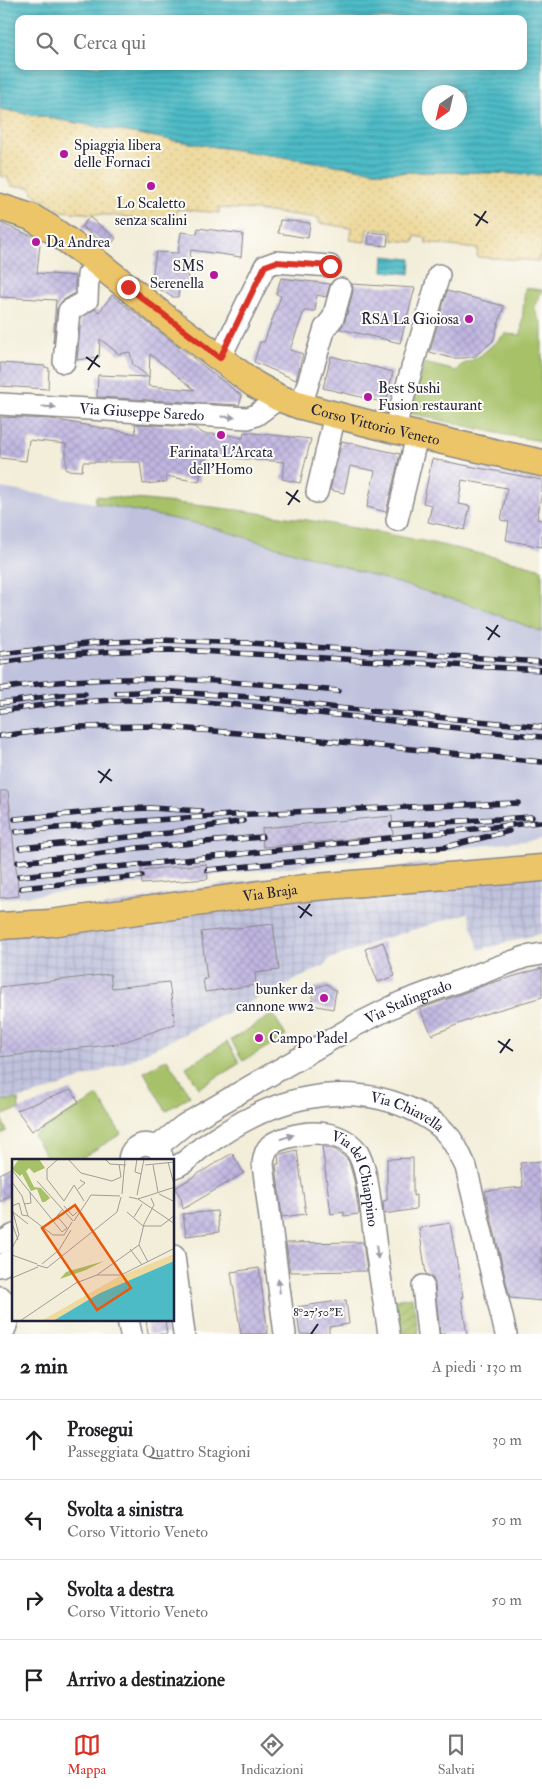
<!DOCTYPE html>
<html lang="it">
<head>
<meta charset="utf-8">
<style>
	body { margin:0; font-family:"IM FELL Double Pica",serif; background:#f2f2f2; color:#202124 }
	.compass { position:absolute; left:422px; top:85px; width:45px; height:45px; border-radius:50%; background:#fff; box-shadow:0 2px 8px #0003; rotate:214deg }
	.stop { position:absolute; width:15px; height:15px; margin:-11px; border:4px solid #d93025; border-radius:50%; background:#fff }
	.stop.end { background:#d93025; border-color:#fff; box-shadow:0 1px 5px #0008 }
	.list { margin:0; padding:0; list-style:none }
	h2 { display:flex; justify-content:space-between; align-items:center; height:65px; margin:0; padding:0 20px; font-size:21px }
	h2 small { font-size:16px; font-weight:400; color:#757577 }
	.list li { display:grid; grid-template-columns:32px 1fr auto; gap:15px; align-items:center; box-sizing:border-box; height:80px; padding:0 20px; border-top:1px solid #e0e0e0 }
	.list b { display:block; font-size:19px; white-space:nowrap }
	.list p { margin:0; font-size:16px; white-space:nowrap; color:#757577 }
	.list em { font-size:16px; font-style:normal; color:#757577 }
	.icon { flex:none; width:28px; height:28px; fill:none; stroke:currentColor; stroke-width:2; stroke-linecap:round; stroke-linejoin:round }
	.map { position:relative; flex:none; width:542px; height:1334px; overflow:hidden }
	.search { position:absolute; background:#fff; box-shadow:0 2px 8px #0003; left:15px; right:15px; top:15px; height:55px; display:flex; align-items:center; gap:12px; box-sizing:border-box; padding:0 18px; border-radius:10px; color:#757577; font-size:19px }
	.sheet { height:385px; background:#fff }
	nav { display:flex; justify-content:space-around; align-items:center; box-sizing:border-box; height:70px; border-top:1px solid #e0e0e0; background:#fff; font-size:14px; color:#757577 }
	nav a { display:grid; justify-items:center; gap:2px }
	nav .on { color:#d93025 }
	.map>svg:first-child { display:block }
	.industrial { fill:url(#industrial-grid) }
	.railway { fill:#c0c2dd }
	.green { fill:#a6c167; stroke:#647251 }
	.sand { fill:url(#sand-dots); stroke:#887e6c }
	.garden { fill:url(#garden-furrows); stroke:#647251 }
	.water { fill:url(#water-rules); stroke:#386e80; fill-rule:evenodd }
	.building { fill:url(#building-cross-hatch) }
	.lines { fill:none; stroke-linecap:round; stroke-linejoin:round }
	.minor-casing { stroke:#8a888a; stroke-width:24 }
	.major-casing { stroke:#8a888a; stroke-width:29 }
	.minor { stroke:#fff; stroke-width:21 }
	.major { stroke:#ecc569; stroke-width:26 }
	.rail-casing { stroke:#22223b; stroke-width:5.5 }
	.rail { stroke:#fdfcf7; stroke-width:4; stroke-dasharray:11; stroke-linecap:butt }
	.oneway { fill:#9c9ca7 }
	.route { stroke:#d93025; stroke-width:6 }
	.ticks { fill:none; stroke:#22223b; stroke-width:2 }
	.poi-dot { fill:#b5179e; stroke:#fdfcf7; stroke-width:2 }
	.labels { text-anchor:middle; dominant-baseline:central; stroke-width:4; stroke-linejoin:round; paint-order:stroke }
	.poi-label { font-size:15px; fill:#22223b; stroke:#fdfcf7; text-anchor:start }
	.street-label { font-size:15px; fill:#22223b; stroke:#fdfcf7 }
	.inset-road { fill:none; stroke:#9f9c9a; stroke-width:1 }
	.view { fill:#e8590c; fill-opacity:0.15; stroke:#e8590c; stroke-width:2.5 }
	.inset-edge { fill:none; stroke:#22223b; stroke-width:2.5 }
	.ticks-label { font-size:12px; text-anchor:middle; fill:#22223b; stroke:#fdfcf7; stroke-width:4; stroke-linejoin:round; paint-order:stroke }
</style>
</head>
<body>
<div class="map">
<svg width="542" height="1334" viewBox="0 0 542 1334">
	<defs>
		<pattern id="industrial-grid" width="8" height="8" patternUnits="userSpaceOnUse" patternTransform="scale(1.25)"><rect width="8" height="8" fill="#c0c2dd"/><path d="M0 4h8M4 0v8" fill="none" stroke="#a5a6bf"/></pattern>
		<pattern id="sand-dots" width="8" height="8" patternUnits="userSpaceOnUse" patternTransform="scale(1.25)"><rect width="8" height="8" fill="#eeda9e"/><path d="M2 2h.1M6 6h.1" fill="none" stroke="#ccbb89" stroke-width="1.8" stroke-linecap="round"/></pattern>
		<pattern id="garden-furrows" width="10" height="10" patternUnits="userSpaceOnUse" patternTransform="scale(1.25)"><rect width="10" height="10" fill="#a6c167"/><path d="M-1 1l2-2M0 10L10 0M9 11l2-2" fill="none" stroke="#879c56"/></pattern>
		<pattern id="water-rules" width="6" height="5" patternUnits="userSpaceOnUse" patternTransform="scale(1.25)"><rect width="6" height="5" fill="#4dbbc6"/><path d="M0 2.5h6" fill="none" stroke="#4098a2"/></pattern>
		<pattern id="building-cross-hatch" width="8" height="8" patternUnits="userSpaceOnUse" patternTransform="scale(1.25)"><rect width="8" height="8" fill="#bfb5e0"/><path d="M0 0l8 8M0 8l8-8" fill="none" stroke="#a49bc1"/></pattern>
	</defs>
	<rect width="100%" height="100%" fill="#fdfcf7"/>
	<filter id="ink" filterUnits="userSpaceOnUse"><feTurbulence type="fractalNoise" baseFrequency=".02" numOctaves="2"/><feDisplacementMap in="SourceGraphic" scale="10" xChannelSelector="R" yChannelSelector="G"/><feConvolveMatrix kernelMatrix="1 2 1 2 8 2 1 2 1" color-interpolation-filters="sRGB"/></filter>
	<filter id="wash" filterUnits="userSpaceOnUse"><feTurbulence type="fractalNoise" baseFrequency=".0096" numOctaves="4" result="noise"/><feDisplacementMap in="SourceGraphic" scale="20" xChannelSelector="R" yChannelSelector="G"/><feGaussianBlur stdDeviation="1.12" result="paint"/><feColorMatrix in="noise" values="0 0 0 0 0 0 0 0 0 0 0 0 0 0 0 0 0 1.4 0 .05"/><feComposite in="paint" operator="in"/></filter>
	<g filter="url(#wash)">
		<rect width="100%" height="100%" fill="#f3eed9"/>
		<path class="industrial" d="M542,856V933L479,950L468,913L379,940L356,950L330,959L324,966L126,1062L47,1091L18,1099L0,1101V915L92,909L193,889L255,880L418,864Z"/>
		<path class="railway" d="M0,488L95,503L204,525L478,607L542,632V839L0,899Z"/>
		<path class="green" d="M525,288L542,290V293C533,303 533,313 542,323V441L505,435L410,413L424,363L457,371L460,366L480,356L505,334L521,335Z
			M96,496C221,505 345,523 468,551C493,557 518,562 542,569V632L478,607L204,525L95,503Z
			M273,1014L286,1036L243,1061L231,1040Z
			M227,1042L240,1063L199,1088L186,1067Z
			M167,1059L190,1096L166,1111L144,1072Z
			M98,1096L121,1134L78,1160H49L33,1135Z
			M18,1099L19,1109L0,1116L7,1131L0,1135V1101Z"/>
		<path class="sand" d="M0,109L177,141L382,172H465L542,175V255H540L539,261L477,257L478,249L426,243V238L415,236L414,242L392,240L393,231L367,229L365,242L350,240L352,228L319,223V218L254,210L219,208V213L177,209L175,224L118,216L61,211L34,194L31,187L11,186L7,177L0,176Z"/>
		<path class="garden" d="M412,1297L419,1334H399L394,1300Z"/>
		<path class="water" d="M0,0H542V175L465,172H382L177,141L0,109ZM19,19H523V66H19ZM430,92H460V122H430Z
			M384,256L411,259L410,274L383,271Z"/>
		<g id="blocks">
			<path class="building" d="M89,217L116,238L109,247L82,227Z
				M280,220L310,223L308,238L278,233Z
				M0,223L37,238L40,244L37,273L75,276V293L62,301L57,309L53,343L56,300L0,297Z
				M198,228L243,234L241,257L191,250L186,289L179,288L178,297H172L151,284L156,252L178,253L181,232L197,234Z
				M369,232L388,234L387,246L368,244Z
				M281,278L330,284L326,297L317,295L315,311H304L290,350L303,354L296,380L254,362L260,342H264L281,296L276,294Z
				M352,284L415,288L400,343L340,329L345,321L353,292Z
				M447,291L504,306L493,341L475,356L464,358H451L430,352Z
				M112,295L242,396L239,405L97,397L98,375L149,377L148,386L195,390L150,354L149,377L133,365L130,352L119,354L100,339L99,357L77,360L81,318L95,309L99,312Z
				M331,356L393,372L386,403L323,388Z
				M0,363L45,366V367L49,368L48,389L0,386Z
				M0,417L51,419L136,434L135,424L194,427L204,434H223L243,438L244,432L311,439L300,483L282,479L285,462L235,458L204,453L199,482L166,476L167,482L143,484L140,462H83L82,471L66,470V444L29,440L26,461L0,458Z
				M342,441L400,454L386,512L367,507L375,471L350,466L344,493L330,490Z
				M432,459L542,480V491L537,519L542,520V547L506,540L509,522L501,520L507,488L462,480L458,504L470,506L465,530L428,522L432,505L423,503Z
				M0,791H8L19,896L0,898Z
				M392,816L393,835L263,847L262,828Z
				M206,864L208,879L142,884L141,870Z
				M273,924L279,970L255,973L256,985L205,992L203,979H207L201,932Z
				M383,942L395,976L378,982L365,949Z
				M542,968V997L481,1015L432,1035L420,1009L488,984Z
				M110,974L112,988L169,982L175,1024L118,1044L0,1057V987Z
				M327,984L336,991L333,1009L312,1005L314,988Z
				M71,1090L79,1102L32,1131L17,1110Z
				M322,1146L336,1150L346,1158L349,1162L354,1180L359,1214L344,1216V1212L331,1214Z
				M297,1150L306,1214L282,1217L276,1164H279L278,1156L280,1154Z
				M232,1153L244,1173L183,1209L181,1198L175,1188Z
				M413,1158V1196L416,1195V1209L384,1214L383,1201L387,1200V1159Z
				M542,1161V1301L510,1298L485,1191L523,1187L520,1163Z
				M14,1166V1193L0,1202V1174Z
				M217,1211L219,1232L186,1236L183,1214Z
				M450,1223L463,1297H461L467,1334H440L435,1285L433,1278L426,1274L419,1228Z
				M363,1242L367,1271L290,1272L286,1243Z
				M259,1268L268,1334H241L231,1272Z
				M346,1300L349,1324L329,1327V1334H300L296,1307Z
				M146,1320H165L167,1334H148Z"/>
		</g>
	</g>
	<g filter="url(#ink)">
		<use href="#blocks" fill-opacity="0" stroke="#8a888a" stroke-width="1"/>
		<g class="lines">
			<defs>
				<g id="minor">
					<path d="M220,358L265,266L276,262L330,266"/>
					<path d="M64,362L69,311L87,300L88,275"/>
					<path id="s1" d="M0,404L248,418L256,415L279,398"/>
					<path d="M301,406L325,328L333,318L341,289"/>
					<path d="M394,430L439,275"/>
					<path d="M317,492L335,415"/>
					<path d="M397,520L417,436"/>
					<path id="s2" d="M157,1147L184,1125L356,1025L402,1002L525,957L542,954"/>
					<path d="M129,1160C131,1139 159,1139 163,1160"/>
					<path id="s3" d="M174,1167C185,1164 192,1155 201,1148C217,1138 233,1126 250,1118C301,1091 364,1085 417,1112C427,1118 438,1123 445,1132C455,1142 460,1155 466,1167L506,1334"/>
					<path d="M0,1243L14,1235"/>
					<path d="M174,1256L184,1334"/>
					<path d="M0,1266L14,1259"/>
					<path d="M423,1286L428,1334"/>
					<path d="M0,1297L5,1301C10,1311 8,1325 2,1334"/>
					<path d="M128,1320L131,1334"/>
					<path id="s4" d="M285,1334L263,1164C265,1146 271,1142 289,1137C311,1130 340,1131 356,1150C368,1166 371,1211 374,1232C378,1266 384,1300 389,1334"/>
				</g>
				<g id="major">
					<path id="s5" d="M0,207L31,217L51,229L89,256L166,318L254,384L279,398L301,406L394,430L542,463"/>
					<path id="s6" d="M0,926L50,923L304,888L542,868"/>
				</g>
			</defs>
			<use href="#minor" class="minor-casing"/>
			<use href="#major" class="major-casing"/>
			<use href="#minor" class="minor"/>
			<use href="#major" class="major"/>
			<defs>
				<path id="rail" d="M0,654L95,643L158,640L250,643L542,662
					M0,663C60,653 119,650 179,650L542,670
					M0,689C112,671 225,680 338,691
					M117,693L158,691L264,698L337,708L542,727
					M0,703L61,695L85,694
					M0,711L59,703L116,700H181L262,707L542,737
					M0,736L74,727L153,726L321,740L542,762
					M15,819L124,809L150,808L201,811
					M392,825L532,817
					M16,832C183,815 350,809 518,803
					M20,848L169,833L243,821
					M18,862L89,855L137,848L262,837
					M207,870L446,847L509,831
					M19,876L137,865L540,822
					M21,888L142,876"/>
			</defs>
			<use href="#rail" class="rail-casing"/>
			<use href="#rail" class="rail"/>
		</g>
		<defs><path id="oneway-solid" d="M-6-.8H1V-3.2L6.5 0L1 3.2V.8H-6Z" transform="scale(1.25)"/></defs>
		<g class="oneway">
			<use href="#oneway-solid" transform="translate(49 407) rotate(3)"/>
			<use href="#oneway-solid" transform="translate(228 417) rotate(3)"/>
			<use href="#oneway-solid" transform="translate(287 1137) rotate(-17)"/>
			<use href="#oneway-solid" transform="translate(377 1252) rotate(82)"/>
			<use href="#oneway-solid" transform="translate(279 1286) rotate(-97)"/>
		</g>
	</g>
	<g class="lines" filter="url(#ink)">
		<path class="route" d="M128,287L220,358L265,266L276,262L330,266"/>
	</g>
	<path class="ticks" d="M474,214L488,223M476,226L486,211M86,357L100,367M88,370L98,355M286,492L300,502M288,505L298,490M486,627L500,637M488,640L498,625M98,771L112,781M100,783L110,769M298,906L312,916M300,918L310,904M498,1041L513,1051M500,1053L510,1039M311,1334L318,1324"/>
	<g class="poi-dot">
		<circle cx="64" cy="154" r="5"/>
		<circle cx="151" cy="186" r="5"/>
		<circle cx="36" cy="242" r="5"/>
		<circle cx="214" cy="275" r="5"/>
		<circle cx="469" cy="319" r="5"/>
		<circle cx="368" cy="397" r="5"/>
		<circle cx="221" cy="435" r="5"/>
		<circle cx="324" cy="998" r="5"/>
		<circle cx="259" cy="1038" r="5"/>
	</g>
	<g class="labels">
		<g class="poi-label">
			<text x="74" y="145">Spiaggia libera<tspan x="74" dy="17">delle Fornaci</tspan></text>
			<text x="151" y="203" text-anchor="middle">Lo Scaletto<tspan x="151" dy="17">senza scalini</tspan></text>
			<text x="46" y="242">Da Andrea</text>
			<text x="204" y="266" text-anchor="end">SMS<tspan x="204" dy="17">Serenella</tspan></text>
			<text x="459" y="319" text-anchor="end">RSA La Gioiosa</text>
			<text x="378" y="388">Best Sushi<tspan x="378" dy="17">Fusion restaurant</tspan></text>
			<text x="221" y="452" text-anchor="middle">Farinata L'Arcata<tspan x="221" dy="17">dell'Homo</tspan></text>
			<text x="314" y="989" text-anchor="end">bunker da<tspan x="314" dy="17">cannone ww2</tspan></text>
			<text x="269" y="1038">Campo Padel</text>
		</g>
		<g class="street-label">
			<text stroke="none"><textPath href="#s1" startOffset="142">Via Giuseppe Saredo</textPath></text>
			<text stroke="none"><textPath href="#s5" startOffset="440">Corso Vittorio Veneto</textPath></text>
			<text stroke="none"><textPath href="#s6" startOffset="272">Via Braja</textPath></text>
			<text stroke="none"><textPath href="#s2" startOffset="291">Via Stalingrado</textPath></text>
			<text stroke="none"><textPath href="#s3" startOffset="255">Via Chiavella</textPath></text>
			<text stroke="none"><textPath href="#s4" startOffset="310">Via del Chiappino</textPath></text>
		</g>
	</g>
	<g transform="translate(12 1159)">
		<rect width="162" height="162" fill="#f3eed9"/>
		<path d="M7,0H27L33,9L22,14L17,9L14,12L22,28L29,29L38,39L33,43H30L25,30L19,32L10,15L8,17L0,10ZM92,102L74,111L48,120L54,113Z" fill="#a6c167"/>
		<path d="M162,95V102L88,134L41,162H29L106,118Z" fill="#eeda9e"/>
		<path d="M162,102V162H41L88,134Z" fill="#4dbbc6"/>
		<path class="inset-road" d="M46,0L35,10V20L52,42L62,26L72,42M56,0L69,14L100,22L109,18L107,5M93,0L98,5L114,6M125,0L123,13L129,15M156,3L163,29M133,6L163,3M141,6L146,33M0,11L50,73L55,69L45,57L50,51M25,22L61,62M0,23L10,37L16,57L41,76H52L60,63M66,30L73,24L68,21M110,35L113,0M147,35L163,43M125,36L132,0M117,38L126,40L163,28M126,40L163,65M12,45L19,44L18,33M0,47L7,44L10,56L16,57M52,47L61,57L65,53M0,49L7,76L0,89M1,53L16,65M115,53L131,67M122,58L130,45M62,62L79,36L108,37M0,64L6,81M131,67H149L163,56M127,86L132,65L142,46L139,39M127,86L136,103M118,90L130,106M0,96L25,105M30,105L47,91L59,71M25,106L35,109L105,53L109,38M85,116L127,86M0,119L26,108M8,162L64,124L85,116H109L163,89"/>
		<path class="view" d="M63,46L119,129L85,151L30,69Z"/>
		<rect width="162" height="162" class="inset-edge"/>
	</g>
	<g class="ticks-label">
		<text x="318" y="1316">8°27'50"E</text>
	</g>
</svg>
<svg class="compass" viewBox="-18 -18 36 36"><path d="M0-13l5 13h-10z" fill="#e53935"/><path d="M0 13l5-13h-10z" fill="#757577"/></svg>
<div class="stop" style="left:330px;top:266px"></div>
<div class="stop end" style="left:128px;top:287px"></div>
<div class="search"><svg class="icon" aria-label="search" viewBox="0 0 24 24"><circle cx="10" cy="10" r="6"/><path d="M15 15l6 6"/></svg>Cerca qui</div>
</div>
<section class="sheet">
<h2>2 min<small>A piedi · 130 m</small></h2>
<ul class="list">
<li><svg class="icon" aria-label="ahead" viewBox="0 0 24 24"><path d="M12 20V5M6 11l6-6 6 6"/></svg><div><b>Prosegui</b><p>Passeggiata Quattro Stagioni</p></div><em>30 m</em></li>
<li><svg class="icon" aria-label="left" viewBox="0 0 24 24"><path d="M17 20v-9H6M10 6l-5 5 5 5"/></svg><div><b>Svolta a sinistra</b><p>Corso Vittorio Veneto</p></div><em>50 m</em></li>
<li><svg class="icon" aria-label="right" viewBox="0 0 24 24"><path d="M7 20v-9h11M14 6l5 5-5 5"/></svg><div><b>Svolta a destra</b><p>Corso Vittorio Veneto</p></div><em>50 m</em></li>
<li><svg class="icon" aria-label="arrive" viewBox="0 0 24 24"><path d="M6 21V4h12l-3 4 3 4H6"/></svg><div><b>Arrivo a destinazione</b></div></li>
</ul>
</section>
<nav>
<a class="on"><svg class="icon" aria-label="map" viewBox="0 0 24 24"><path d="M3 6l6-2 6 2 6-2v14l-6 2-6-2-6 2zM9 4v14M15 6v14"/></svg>Mappa</a>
<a><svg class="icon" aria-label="directions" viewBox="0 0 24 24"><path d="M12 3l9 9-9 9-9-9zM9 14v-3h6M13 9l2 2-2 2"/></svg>Indicazioni</a>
<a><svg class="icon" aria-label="saved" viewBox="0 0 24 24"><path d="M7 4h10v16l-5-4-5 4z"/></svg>Salvati</a>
</nav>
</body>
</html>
